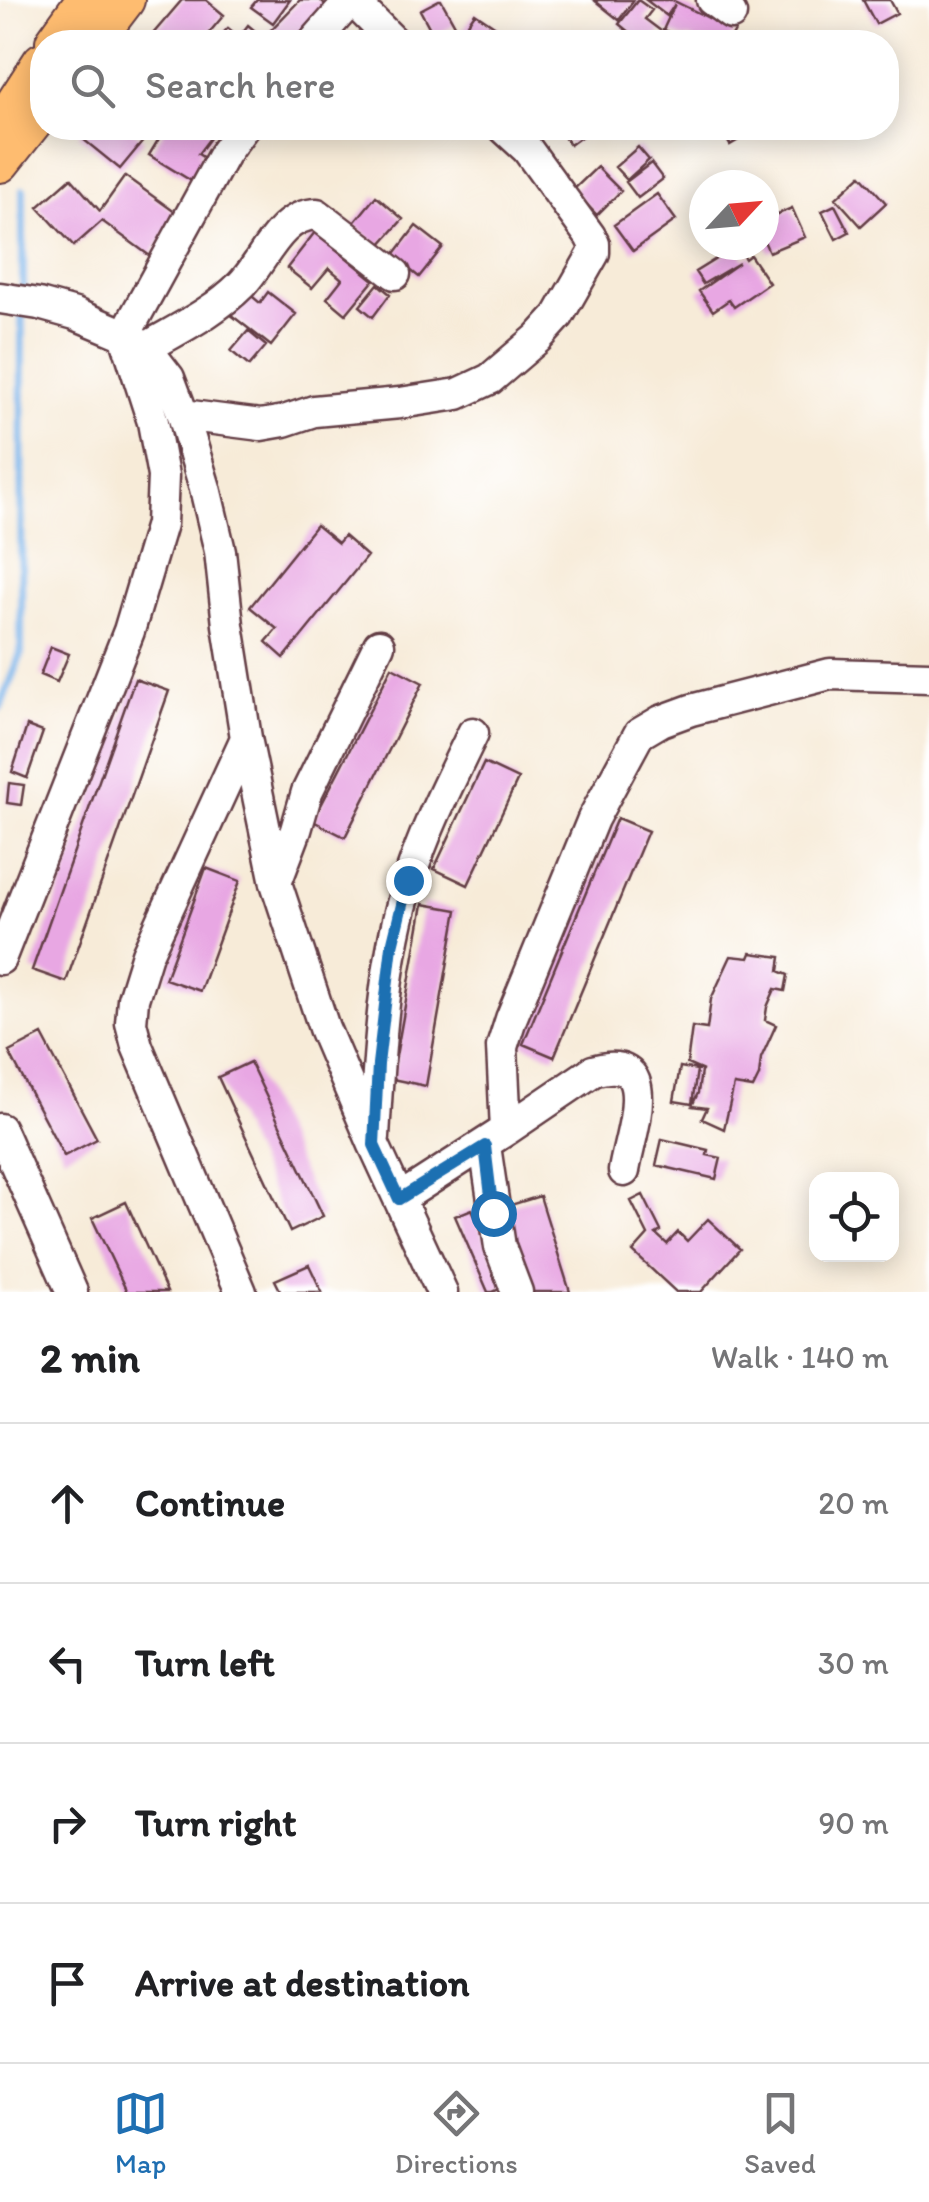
<!DOCTYPE html>
<html lang="en">
<head>
<meta charset="utf-8">
<style>
	body { margin:0; font-family:Itim,sans-serif; background:#f6f6f6; color:#202124 }
	.controls { position:absolute; right:30px; bottom:30px; display:grid; overflow:hidden; border-radius:20px; box-shadow:0 5px 25px #0003 }
	.controls button { width:90px; height:90px; display:grid; place-items:center; padding:0; border:0; border-bottom:2px solid #e0e0e0; background:#fff; color:#202124; font:50px sans-serif }
	.compass { position:absolute; left:689px; top:170px; width:90px; height:90px; border-radius:50%; background:#fff; box-shadow:0 5px 25px #0003; rotate:64deg }
	.stop { position:absolute; width:30px; height:30px; margin:-22px; border:8px solid #1f6fb2; border-radius:50%; background:#fff }
	.stop.end { background:#1f6fb2; border-color:#fff; box-shadow:0 2px 10px #0008 }
	.list { margin:0; padding:0; list-style:none }
	h2 { display:flex; justify-content:space-between; align-items:center; height:130px; margin:0; padding:0 40px; font-size:42px }
	h2 small { font-size:32px; font-weight:400; color:#757577 }
	.list li { display:grid; grid-template-columns:65px 1fr auto; gap:30px; align-items:center; box-sizing:border-box; height:160px; padding:0 40px; border-top:2px solid #e0e0e0 }
	.list b { display:block; font-size:38px; white-space:nowrap }
	.list em { font-size:32px; font-style:normal; color:#757577 }
	.icon { flex:none; width:55px; height:55px; fill:none; stroke:currentColor; stroke-width:2; stroke-linecap:round; stroke-linejoin:round }
	.map { position:relative; flex:none; width:929px; height:1292px; overflow:hidden }
	.search { position:absolute; background:#fff; box-shadow:0 5px 25px #0003; left:30px; right:30px; top:30px; height:110px; display:flex; align-items:center; gap:25px; box-sizing:border-box; padding:0 35px; border-radius:40px; color:#757577; font-size:38px }
	.sheet { height:770px; background:#fff }
	nav { display:flex; justify-content:space-around; align-items:center; box-sizing:border-box; height:140px; border-top:2px solid #e0e0e0; background:#fff; font-size:28px; color:#757577 }
	nav a { display:grid; justify-items:center; gap:5px }
	nav .on { color:#1f6fb2 }
	.map>svg:first-child { display:block }
	.lines { fill:none; stroke-linecap:round; stroke-linejoin:round }
	.stream { stroke:#79b3e9; stroke-width:8 }
	.building { fill:#e8a7e3 }
	.minor-casing { stroke:#643e45; stroke-width:35 }
	.major-casing { stroke:#643e45; stroke-width:42 }
	.minor { stroke:#fff; stroke-width:30 }
	.major { stroke:#febc70; stroke-width:38 }
	.route { stroke:#1f6fb2; stroke-width:12 }
</style>
</head>
<body>
<div class="map">
<svg width="929" height="1292" viewBox="0 0 929 1292">
	<rect width="100%" height="100%" fill="#fff"/>
	<filter id="ink" filterUnits="userSpaceOnUse"><feTurbulence type="fractalNoise" baseFrequency=".01" numOctaves="2"/><feDisplacementMap in="SourceGraphic" scale="20" xChannelSelector="R" yChannelSelector="G"/><feConvolveMatrix kernelMatrix="1 2 1 2 8 2 1 2 1" color-interpolation-filters="sRGB"/></filter>
	<filter id="wash" filterUnits="userSpaceOnUse"><feTurbulence type="fractalNoise" baseFrequency=".0048" numOctaves="4" result="noise"/><feDisplacementMap in="SourceGraphic" scale="40" xChannelSelector="R" yChannelSelector="G"/><feGaussianBlur stdDeviation="2.25" result="paint"/><feColorMatrix in="noise" values="0 0 0 0 0 0 0 0 0 0 0 0 0 0 0 0 0 1.4 0 .05"/><feComposite in="paint" operator="in"/></filter>
	<g filter="url(#wash)">
		<rect width="100%" height="100%" fill="#f7ebd8"/>
		<g class="lines">
			<path class="stream" d="M23,285V190
				M0,707L21,653L22,318"/>
		</g>
		<g id="blocks">
			<path class="building" d="M182,0H206L224,15L203,40L196,34L189,42H146Z
				M257,0H290L273,23L251,7Z
				M300,0H320L330,10L299,42H276L267,34Z
				M439,0H441L455,25L434,36L420,10Z
				M594,0H634L619,20Z
				M638,0L652,10L645,19L661,31L652,42H641L619,24Z
				M646,0H672L735,31L729,42H698L688,38L686,40L663,30L675,4L667,16Z
				M863,0H890L897,13L876,24Z
				M475,13L518,42H455Z
				M248,25L268,42H243L240,40L238,42H215L228,28L239,37Z
				M85,128H129L144,140L120,169L78,135Z
				M156,128H205L213,134L198,154L212,163L198,185L149,155L163,132Z
				M557,128H593L570,145Z
				M720,128H759L730,145Z
				M638,147L649,160L627,180L615,167Z
				M651,163L663,179L638,198L626,182Z
				M597,167L621,191L597,215L573,190Z
				M861,175L886,203L861,226L836,198Z
				M125,176L179,215L150,256L102,221L74,246L38,207L71,178L100,211Z
				M657,194L676,220L633,251L614,225Z
				M376,196L403,219L379,246L353,224Z
				M835,205L849,232L836,239L822,211Z
				M792,208L805,237L769,252L764,241V220Z
				M416,226L443,247L419,277L393,256Z
				M315,232L374,280L346,314L327,298L342,279L329,268L312,288L287,268Z
				M737,246L745,259L750,255L769,283L734,307L729,300L713,311L699,291L739,263L703,284L695,272Z
				M378,284L390,294L373,317L360,306Z
				M247,292L260,303L268,292L296,314L271,346L230,314Z
				M248,331L266,346L249,366L231,351Z
				M316,525L338,543L344,536L367,556L284,658L266,642L277,629L250,607Z
				M51,647L69,654L57,682L40,675Z
				M392,667L423,683L345,837L313,821Z
				M135,679L169,691L66,982L32,970Z
				M27,726L43,732L27,778L12,772Z
				M484,763L518,779L468,885L434,869Z
				M9,783L24,785L21,805L7,803Z
				M617,818L648,831L554,1057L523,1044Z
				M206,868L240,881L200,991L165,979Z
				M423,904L457,910L426,1086L392,1079Z
				M751,953L781,957L779,971L788,975L785,991L775,989L767,1007L765,1020L776,1025L761,1058L759,1076L753,1088L734,1085L724,1129L702,1119L707,1108L692,1106L698,1093L701,1071H703L687,1064L692,1027L707,1029L711,999L731,956L749,958Z
				M42,1035L97,1139L64,1156L9,1052Z
				M250,1062L323,1216L290,1232L218,1077Z
				M680,1067L697,1070L692,1104L674,1101Z
				M662,1139L708,1150L707,1155L721,1158L716,1179L656,1165Z
				M643,1195L661,1231L656,1234L667,1244L678,1232L687,1241L708,1219L740,1249L701,1292H676L633,1252L648,1235L631,1201Z
				M540,1196L570,1292H531L504,1207Z
				M126,1202L167,1292H127L92,1218Z
				M472,1209L506,1286L493,1292H488L455,1216Z
				M309,1265L322,1292H281L275,1280Z"/>
		</g>
	</g>
	<g filter="url(#ink)">
		<use href="#blocks" fill-opacity="0" stroke="#643e45" stroke-width="2.5"/>
		<g class="lines">
			<defs>
				<path id="minor" d="M352,0L394,42
					M712,0L731,14
					M314,42L351,0
					M0,298L39,304L75,314L125,335L135,341L152,356L169,378L183,415L205,488L220,551L228,625L246,738L276,883L324,1028L374,1145L442,1292
					M144,349C178,329 213,313 241,285C265,261 278,215 317,214L395,274
					M183,415L261,425L284,421L314,411L400,403L458,394L490,379L538,338L558,316L594,253V244L590,236L527,149L504,128
					M276,883L296,830L307,792L379,645
					M0,959L129,631L161,524L163,476L153,422L125,335L224,154L243,128
					M0,1129L72,1292
					M506,1130L593,1071C664,1050 629,1136 624,1171
					M374,1137C379,1052 383,961 409,880C425,829 450,781 473,733
					M485,1146L500,1247L517,1292
					M399,1199L506,1130L502,1047L511,1019L593,819L639,734L661,721L691,710L830,674L929,677
					M241,1292L137,1046L131,1023L133,999L147,954L246,738"/>
				<path id="major" d="M55,42L85,0
					M93,42L125,0
					M0,127L42,62
					M0,163L42,110"/>
			</defs>
			<use href="#minor" class="minor-casing"/>
			<use href="#major" class="major-casing"/>
			<use href="#minor" class="minor"/>
			<use href="#major" class="major"/>
		</g>
	</g>
	<g class="lines" filter="url(#ink)">
		<path class="route" d="M408,880L392,946L378,1064L374,1145L399,1199L485,1146L493,1213"/>
	</g>
</svg>
<div class="controls">
<button><svg class="icon" aria-label="locate" viewBox="0 0 24 24"><circle cx="12" cy="12" r="6"/><path d="M12 2v4M12 18v4M2 12h4M18 12h4"/></svg></button>
</div>
<svg class="compass" viewBox="-18 -18 36 36"><path d="M0-13l5 13h-10z" fill="#e53935"/><path d="M0 13l5-13h-10z" fill="#757577"/></svg>
<div class="stop" style="left:493px;top:1213px"></div>
<div class="stop end" style="left:408px;top:880px"></div>
<div class="search"><svg class="icon" aria-label="search" viewBox="0 0 24 24"><circle cx="10" cy="10" r="6"/><path d="M15 15l6 6"/></svg>Search here</div>
</div>
<section class="sheet">
<h2>2 min<small>Walk · 140 m</small></h2>
<ul class="list">
<li><svg class="icon" aria-label="ahead" viewBox="0 0 24 24"><path d="M12 20V5M6 11l6-6 6 6"/></svg><div><b>Continue</b></div><em>20 m</em></li>
<li><svg class="icon" aria-label="left" viewBox="0 0 24 24"><path d="M17 20v-9H6M10 6l-5 5 5 5"/></svg><div><b>Turn left</b></div><em>30 m</em></li>
<li><svg class="icon" aria-label="right" viewBox="0 0 24 24"><path d="M7 20v-9h11M14 6l5 5-5 5"/></svg><div><b>Turn right</b></div><em>90 m</em></li>
<li><svg class="icon" aria-label="arrive" viewBox="0 0 24 24"><path d="M6 21V4h12l-3 4 3 4H6"/></svg><div><b>Arrive at destination</b></div></li>
</ul>
</section>
<nav>
<a class="on"><svg class="icon" aria-label="map" viewBox="0 0 24 24"><path d="M3 6l6-2 6 2 6-2v14l-6 2-6-2-6 2zM9 4v14M15 6v14"/></svg>Map</a>
<a><svg class="icon" aria-label="directions" viewBox="0 0 24 24"><path d="M12 3l9 9-9 9-9-9zM9 14v-3h6M13 9l2 2-2 2"/></svg>Directions</a>
<a><svg class="icon" aria-label="saved" viewBox="0 0 24 24"><path d="M7 4h10v16l-5-4-5 4z"/></svg>Saved</a>
</nav>
</body>
</html>
